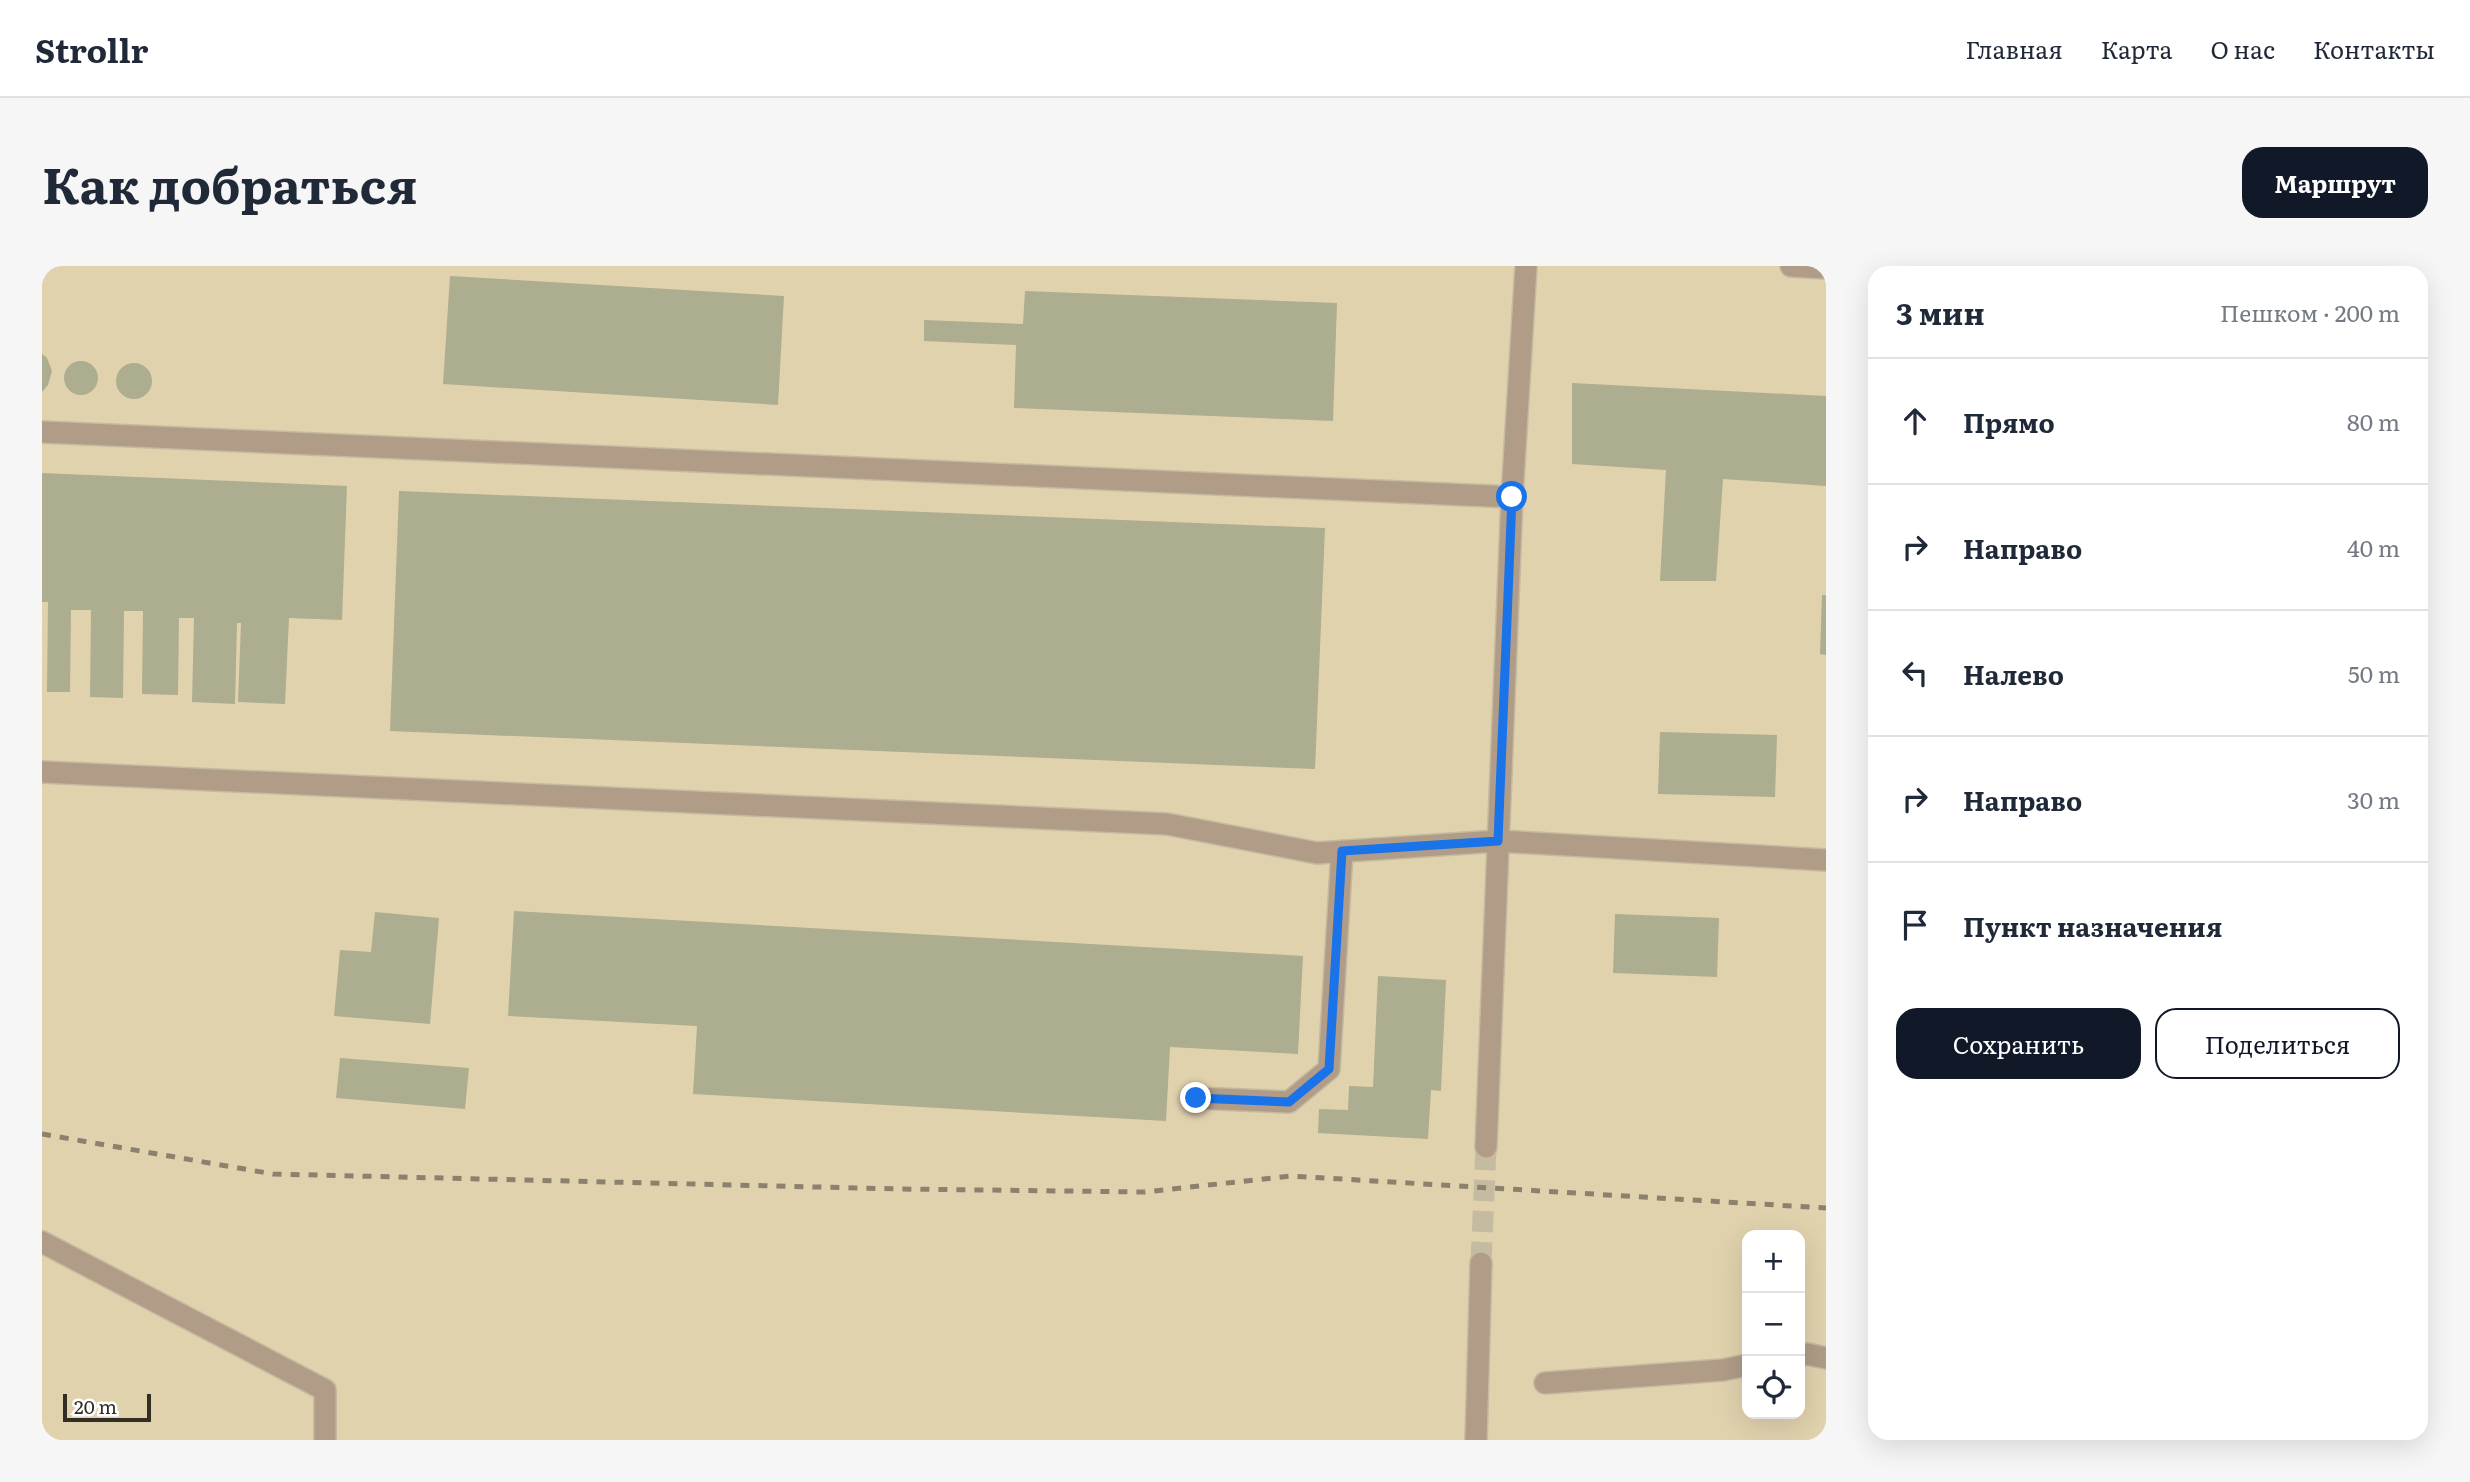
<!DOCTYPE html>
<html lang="ru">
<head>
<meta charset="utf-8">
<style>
	body { margin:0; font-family:Literata,serif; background:#f6f6f7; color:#1f2937 }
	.controls { position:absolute; right:21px; bottom:21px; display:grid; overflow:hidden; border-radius:14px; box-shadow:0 7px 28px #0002 }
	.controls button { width:63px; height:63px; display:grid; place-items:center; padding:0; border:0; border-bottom:2px solid #e0e1e3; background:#fff; color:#1f2937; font:35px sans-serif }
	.scale { position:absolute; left:21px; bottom:18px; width:88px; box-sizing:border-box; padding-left:7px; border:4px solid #332e23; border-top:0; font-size:19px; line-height:24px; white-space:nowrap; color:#332e23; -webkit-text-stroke:5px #fff; paint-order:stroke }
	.stop { position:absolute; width:21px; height:21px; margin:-16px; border:5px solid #1a73e8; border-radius:50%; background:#fff }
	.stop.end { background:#1a73e8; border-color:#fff; box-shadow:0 2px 7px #0008 }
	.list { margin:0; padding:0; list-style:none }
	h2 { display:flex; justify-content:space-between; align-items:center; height:91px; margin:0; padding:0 28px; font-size:30px }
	h2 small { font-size:23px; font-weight:400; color:#747a83 }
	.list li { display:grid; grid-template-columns:46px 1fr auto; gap:21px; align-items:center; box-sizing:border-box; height:126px; padding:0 28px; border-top:2px solid #e0e1e3 }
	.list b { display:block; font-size:26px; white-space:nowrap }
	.list em { font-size:23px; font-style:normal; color:#747a83 }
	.actions { display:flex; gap:14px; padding:21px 28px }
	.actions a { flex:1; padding:16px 0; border:2px solid #111827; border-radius:21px; text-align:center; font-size:24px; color:#111827 }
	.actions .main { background:#111827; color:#fff }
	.icon { flex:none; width:38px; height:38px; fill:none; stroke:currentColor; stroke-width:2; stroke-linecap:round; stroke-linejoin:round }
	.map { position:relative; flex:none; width:1784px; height:1174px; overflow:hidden; border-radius:21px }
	header { display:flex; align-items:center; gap:42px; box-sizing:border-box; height:98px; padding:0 35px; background:#fff; border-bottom:2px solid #e0e1e3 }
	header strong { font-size:33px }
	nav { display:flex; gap:38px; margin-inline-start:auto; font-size:24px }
	.intro { display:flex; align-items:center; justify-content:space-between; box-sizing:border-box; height:168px; padding:0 42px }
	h1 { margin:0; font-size:49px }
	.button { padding:18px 32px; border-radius:21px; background:#111827; color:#fff; font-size:24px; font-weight:700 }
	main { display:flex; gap:42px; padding:0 42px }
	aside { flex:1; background:#fff; border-radius:21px; box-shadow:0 7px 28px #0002 }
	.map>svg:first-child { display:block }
	.built { fill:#e1d2ae; fill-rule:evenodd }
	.building { fill:#adad8f }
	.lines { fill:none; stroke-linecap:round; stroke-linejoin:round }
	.minor-tunnel { stroke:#c5bba1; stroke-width:21; stroke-dasharray:21 10; stroke-linecap:butt }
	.minor-casing { stroke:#c5bba1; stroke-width:24 }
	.minor { stroke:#b09c87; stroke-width:21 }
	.rail { stroke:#8b826e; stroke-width:5; stroke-dasharray:9 9; stroke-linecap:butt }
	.route { stroke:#1a73e8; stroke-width:9 }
</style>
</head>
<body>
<header>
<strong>Strollr</strong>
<nav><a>Главная</a><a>Карта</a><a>О нас</a><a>Контакты</a></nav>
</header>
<div class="intro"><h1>Как добраться</h1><a class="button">Маршрут</a></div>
<main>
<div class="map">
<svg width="1784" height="1174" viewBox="0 0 1784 1174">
	<rect width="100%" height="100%" fill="#eadec0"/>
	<path class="built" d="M0,0H1784V1174H0ZM1705,969H1758V1148H1705Z"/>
	<path class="building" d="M408,10L742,30L736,139L401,118Z
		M983,25L1295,37L1291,155L972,142L974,79L882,75V54L981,58Z
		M0,88L5,92L10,105L6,119L0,126Z
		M22 112a17 17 0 1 1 34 0a17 17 0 1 1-34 0Z
		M74 115a18 18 0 1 1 36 0a18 18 0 1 1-36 0Z
		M1530,117L1784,130V220L1681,213L1674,315H1618L1624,204L1530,198Z
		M0,207L305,220L300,354L247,352L243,438L196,436L199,357H195L193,438L150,436L152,352H137L136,429L100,428L101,345H82L81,432L48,431L49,344H29L28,426H5L6,336H0Z
		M357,225L1283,262L1273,503L348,465Z
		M1780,329H1784V389L1778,388Z
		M1618,466L1735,469L1733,531L1616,528Z
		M472,645L1261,690L1256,788L1128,781L1124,855L651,828L655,760L466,750Z
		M333,646L397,652L388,758L292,750L298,684L329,686Z
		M1573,648L1677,652L1675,711L1571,707Z
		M1336,710L1404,714L1399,825L1389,824L1386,873L1276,867L1277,843L1306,844L1307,820L1331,821Z
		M298,792L427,802L423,843L294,832Z"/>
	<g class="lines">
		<path class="minor-tunnel" d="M1439,997L1444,881"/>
		<defs>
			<path id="minor" d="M1749,0L1784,2
				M0,166L1470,231
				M0,506L1125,558L1275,587L1456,575L1784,594
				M1154,832L1247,836L1287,803L1300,585
				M1444,881L1470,231L1484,0
				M0,976L283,1124V1174
				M1758,1090L1765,1088L1784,1092
				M1503,1117L1681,1104L1705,1099
				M1434,1174L1439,997"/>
		</defs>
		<use href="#minor" class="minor-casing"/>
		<use href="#minor" class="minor"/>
		<path class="rail" d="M0,868L231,908L859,923L1103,926L1249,910L1784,942"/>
	</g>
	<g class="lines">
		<path class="route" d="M1154,832L1247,836L1287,803L1300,585L1456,575L1470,231"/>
	</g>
</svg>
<div class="controls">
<button>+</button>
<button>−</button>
<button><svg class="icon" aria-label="locate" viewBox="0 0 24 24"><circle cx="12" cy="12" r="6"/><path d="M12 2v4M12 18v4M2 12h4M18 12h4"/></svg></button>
</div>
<div class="scale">20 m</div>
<div class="stop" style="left:1470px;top:231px"></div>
<div class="stop end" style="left:1154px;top:832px"></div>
</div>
<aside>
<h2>3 мин<small>Пешком · 200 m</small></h2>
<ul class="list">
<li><svg class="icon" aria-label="ahead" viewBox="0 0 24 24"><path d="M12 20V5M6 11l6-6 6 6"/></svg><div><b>Прямо</b></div><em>80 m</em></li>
<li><svg class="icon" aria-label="right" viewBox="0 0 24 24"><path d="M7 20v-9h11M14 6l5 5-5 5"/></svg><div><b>Направо</b></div><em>40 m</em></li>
<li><svg class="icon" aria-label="left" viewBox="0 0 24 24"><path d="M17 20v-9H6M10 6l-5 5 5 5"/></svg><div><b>Налево</b></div><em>50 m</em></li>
<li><svg class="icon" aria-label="right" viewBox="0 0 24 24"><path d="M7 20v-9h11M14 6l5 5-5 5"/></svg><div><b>Направо</b></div><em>30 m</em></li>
<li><svg class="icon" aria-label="arrive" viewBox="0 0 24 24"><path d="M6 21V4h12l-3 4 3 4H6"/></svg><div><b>Пункт назначения</b></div></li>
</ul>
<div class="actions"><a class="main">Сохранить</a><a>Поделиться</a></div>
</aside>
</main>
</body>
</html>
